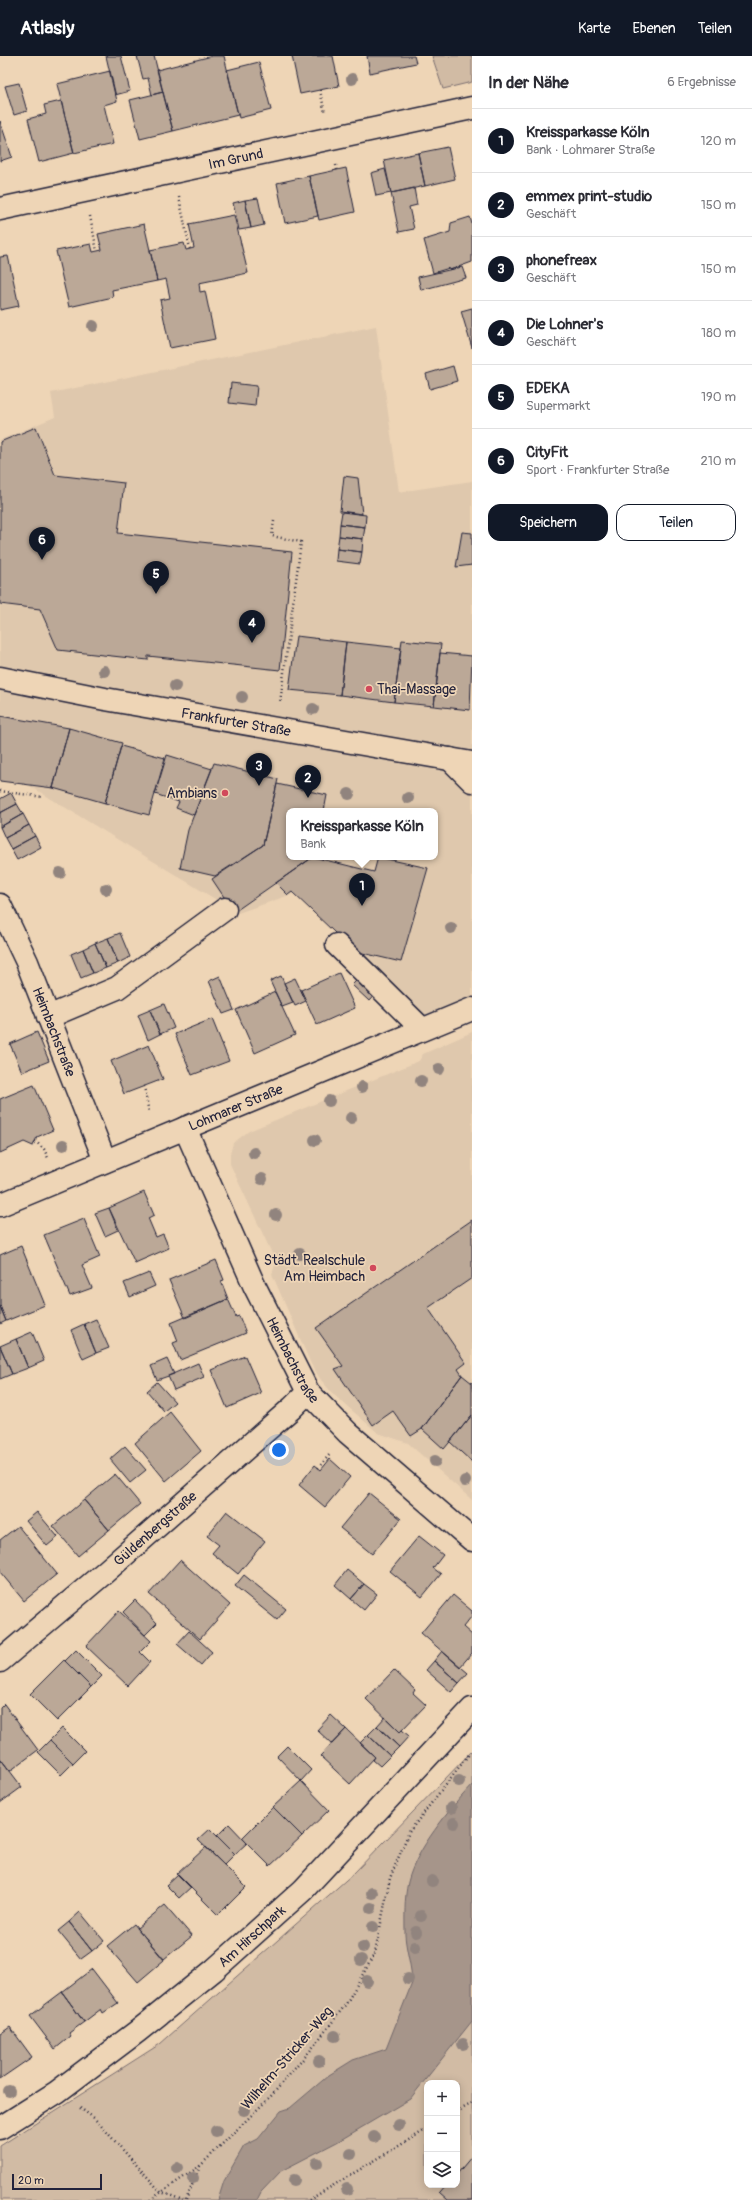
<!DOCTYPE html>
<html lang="de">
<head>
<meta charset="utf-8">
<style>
	body { margin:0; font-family:Pangolin,sans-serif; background:#f7f7f7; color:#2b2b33 }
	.controls { position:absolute; right:12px; bottom:12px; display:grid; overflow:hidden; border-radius:8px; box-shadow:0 2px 10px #0003 }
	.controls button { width:36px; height:36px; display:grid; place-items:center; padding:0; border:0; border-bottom:1px solid #e1e1e2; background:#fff; color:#2b2b33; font:20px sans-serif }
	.scale { position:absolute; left:12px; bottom:10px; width:90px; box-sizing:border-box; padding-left:4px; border:2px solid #22223b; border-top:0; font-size:11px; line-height:14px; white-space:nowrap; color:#22223b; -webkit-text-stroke:3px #eed5b6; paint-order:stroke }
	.you { position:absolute; left:279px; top:1394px; width:14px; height:14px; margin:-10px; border:3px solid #fff; border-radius:50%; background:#1a73e8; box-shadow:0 0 0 6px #1a73e833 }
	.badge { display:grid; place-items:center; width:26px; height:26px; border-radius:50%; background:#111827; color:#fff; font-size:13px; font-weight:700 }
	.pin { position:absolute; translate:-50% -33px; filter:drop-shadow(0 1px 2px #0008) }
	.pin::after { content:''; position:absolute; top:21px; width:14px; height:12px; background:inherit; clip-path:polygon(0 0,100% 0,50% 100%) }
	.popup { position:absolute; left:286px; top:752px; width:152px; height:52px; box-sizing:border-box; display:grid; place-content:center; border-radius:8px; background:#fff; filter:drop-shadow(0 1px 3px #0005); font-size:13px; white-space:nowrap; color:#7c7c81 }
	.popup b { font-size:15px; color:#2b2b33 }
	.popup::after { content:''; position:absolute; left:50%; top:100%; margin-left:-8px; border:8px solid transparent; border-top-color:#fff }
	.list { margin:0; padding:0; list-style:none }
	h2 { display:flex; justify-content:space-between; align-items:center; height:52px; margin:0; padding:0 16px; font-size:17px }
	h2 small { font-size:13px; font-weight:400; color:#7c7c81 }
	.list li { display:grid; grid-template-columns:26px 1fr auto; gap:12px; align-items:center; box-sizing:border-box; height:64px; padding:0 16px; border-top:1px solid #e1e1e2 }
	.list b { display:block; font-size:15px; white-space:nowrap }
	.list p { margin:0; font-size:13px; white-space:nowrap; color:#7c7c81 }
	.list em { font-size:13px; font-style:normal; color:#7c7c81 }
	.actions { display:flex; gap:8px; padding:12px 16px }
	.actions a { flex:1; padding:9px 0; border:1px solid #111827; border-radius:12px; text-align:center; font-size:14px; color:#111827 }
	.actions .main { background:#111827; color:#fff }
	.icon { flex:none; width:22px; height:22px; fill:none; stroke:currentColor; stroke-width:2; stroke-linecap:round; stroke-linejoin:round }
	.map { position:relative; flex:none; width:472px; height:2144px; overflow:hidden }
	header { display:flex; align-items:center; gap:24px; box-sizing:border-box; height:56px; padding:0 20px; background:#111827; color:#fff }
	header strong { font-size:19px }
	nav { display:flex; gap:22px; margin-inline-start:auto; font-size:14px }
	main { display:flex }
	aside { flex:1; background:#fff }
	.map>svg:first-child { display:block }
	.built { fill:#dfc8ad; fill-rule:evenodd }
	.green { fill:#d1bba4; stroke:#7a6e70; fill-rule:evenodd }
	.water { fill:#a6958a; stroke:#71676a }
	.building { fill:#bba897; stroke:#22223b }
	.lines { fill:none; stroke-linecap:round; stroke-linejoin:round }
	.minor-casing { stroke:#22223b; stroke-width:25 }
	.major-casing { stroke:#22223b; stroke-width:25 }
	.path { stroke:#22223b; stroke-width:2.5; stroke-dasharray:1 3; stroke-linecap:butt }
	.minor { stroke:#eed5b6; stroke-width:22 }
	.major { stroke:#eed5b6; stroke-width:22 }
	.tree { fill:#91847e }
	.poi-dot { fill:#d1495b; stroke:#eed5b6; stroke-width:1.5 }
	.labels { text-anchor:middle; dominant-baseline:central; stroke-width:3.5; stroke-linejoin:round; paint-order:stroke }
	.street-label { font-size:14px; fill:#22223b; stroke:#eed5b6 }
	.poi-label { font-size:14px; fill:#22223b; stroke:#eed5b6; text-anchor:end }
</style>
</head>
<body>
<header>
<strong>Atlasly</strong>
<nav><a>Karte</a><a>Ebenen</a><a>Teilen</a></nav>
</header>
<main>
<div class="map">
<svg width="472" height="2144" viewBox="0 0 472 2144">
	<rect width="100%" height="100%" fill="#eed5b6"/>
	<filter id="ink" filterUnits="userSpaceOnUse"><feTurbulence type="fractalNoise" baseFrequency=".025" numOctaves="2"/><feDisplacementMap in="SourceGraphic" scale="8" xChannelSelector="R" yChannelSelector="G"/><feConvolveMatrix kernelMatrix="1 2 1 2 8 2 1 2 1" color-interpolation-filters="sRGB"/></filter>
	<g filter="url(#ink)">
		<path class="built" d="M376,270L399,436L472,425V941L426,960L298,836L238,857L17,722L0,720V384L55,361L51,337ZM289,755H435V801H289Z
			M472,976V1444L408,1387L378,1377L333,1338L321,1324L311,1308L272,1218L276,1206L230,1108V1098L233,1087L249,1075L419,1005L423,998Z"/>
		<path class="green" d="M432,0H472V26L443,33Z
			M472,1695V2144H0V2090L160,1988L354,1817ZM427,2027H457V2129H427Z"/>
		<path class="water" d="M472,1729V1965L410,2043L337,2086L281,2115L261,2136L257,2144H218L224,2125L244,2090L258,2083L281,2055L290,2052L329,2019L353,2004L386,1993L412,1927C412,1911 406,1895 405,1879C405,1862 404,1843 408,1826C416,1793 449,1754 472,1729Z"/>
		<path class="building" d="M106,0H121L130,35L115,39Z
			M137,0H154L163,36L152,39L148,22L143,23Z
			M212,0H224L238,59L173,75L157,14Z
			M292,0H333L339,30L300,38Z
			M367,0H414L416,7L370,17Z
			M259,6L271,54L239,62L227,14Z
			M110,15L117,45L104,49L113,88L74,97L57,28Z
			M19,27L27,55L14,59L5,30Z
			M163,36L173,75L140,83L130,44Z
			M61,45L74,97L39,106L28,63L46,58L44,49Z
			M0,65L12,101L0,105Z
			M448,91L455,123L425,130L418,97Z
			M418,97L425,130L391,137L384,104Z
			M346,112L355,156L319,164L309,120Z
			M385,113L391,137L376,140L371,117Z
			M309,120L318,160L285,167L277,127Z
			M414,132L417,149L409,151L414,173L399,176L391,137Z
			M258,142L264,169L251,172L245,144Z
			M245,144L251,172L239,174L233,147Z
			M234,159L248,217L199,227L200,236L205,235L215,283L170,292L160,244L170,242L166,223L157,225L150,194L184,187L186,194L194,192L189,168Z
			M470,161L472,168V206L450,214L449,212L433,217L424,184L450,176L451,167Z
			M144,168L157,225L112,234L113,241L69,251L56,195L91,188L93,196L102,194L98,178Z
			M8,200L19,250L0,254V201Z
			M462,211L466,222L421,234L418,221Z
			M472,252V292L461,255Z
			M453,310L457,325L430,333L426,318Z
			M231,327L257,330L255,350L229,347Z
			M36,371L55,419L124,427L118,477L292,496L280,614L148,600V604L58,594L40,553L0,548V386Z
			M344,420L358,422L362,458L340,455Z
			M342,456L366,459L365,471L340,468Z
			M340,468L365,471L363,483L339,480Z
			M462,476L472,477V509L456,511Z
			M339,480L363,483L362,496L337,493Z
			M337,493L362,496L360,508L336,505Z
			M296,580L346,586L340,639L289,634Z
			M402,584L441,588L434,650L394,646Z
			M346,586L401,592L394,646L340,639Z
			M440,597L472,600L470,654L434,650Z
			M0,660L69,672L53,732L0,725Z
			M69,672L122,687L105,747L53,732Z
			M121,690L165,702L149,759L105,747Z
			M167,699L212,713L194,759L176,752L179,746L155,738Z
			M214,707L278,723L263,789L215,820L180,812L188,774Z
			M277,728L327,739L324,755H289V801H313L234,856L212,823L263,789Z
			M11,737L17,748L0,757V743Z
			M17,748L23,758L0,771V757Z
			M23,758L29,769L5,782L0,771Z
			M29,769L35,780L11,793L5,782Z
			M35,780L41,791L17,804L11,793Z
			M313,801L374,816L378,801L428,812L401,906L354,895L292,836L288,839L276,827Z
			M120,877L130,901L118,907L108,882Z
			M108,882L118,907L106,912L95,887Z
			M95,887L106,912L93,917L83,893Z
			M83,893L93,917L81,922L71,898Z
			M339,917L355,952L317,969L301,934Z
			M220,920L234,954L223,958L209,925Z
			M281,920L293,947L282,951L270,925Z
			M361,920L377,936L369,945L352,929Z
			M295,922L306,945L295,950L284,927Z
			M275,936L295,979L255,997L236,954Z
			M164,948L174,972L160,978L150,954Z
			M150,954L160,978L148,984L138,959Z
			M212,963L229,1005L192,1019L175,978Z
			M37,976L49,1005L22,1016L10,988Z
			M149,989L163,1023L124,1038L111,1005Z
			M34,1029L53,1074L37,1081L33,1090L24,1086L0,1097V1043Z
			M144,1136L154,1159L148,1162L156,1181L163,1178L169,1192L135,1207L109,1152Z
			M109,1152L118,1174L105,1180L95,1157Z
			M84,1163L100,1201L82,1209L92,1232L70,1240L44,1179Z
			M472,1164V1222L428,1252L466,1307L458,1313L462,1319L422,1373L411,1380L393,1355L373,1369L335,1313L343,1310L316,1272Z
			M21,1190L45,1249L6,1265L0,1250V1199Z
			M216,1204L224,1224L221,1225L228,1243L185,1262L169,1224Z
			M149,1217L155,1230L130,1241L124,1227Z
			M228,1243L236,1261L239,1260L246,1277L180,1304L173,1287L178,1285L171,1267Z
			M0,1250L6,1265L0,1268Z
			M96,1263L109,1292L96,1297L84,1268Z
			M84,1268L96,1297L83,1303L71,1274Z
			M32,1276L44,1305L28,1312L16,1283Z
			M16,1283L28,1312L12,1318L0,1290Z
			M0,1290L12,1318L0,1323Z
			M245,1300L261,1337L227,1352L211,1314Z
			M167,1303L174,1318L157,1324L151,1310Z
			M198,1307L204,1321L174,1334L168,1320Z
			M462,1319L472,1327V1359L444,1393L422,1373Z
			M157,1326L175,1346L164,1355L147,1335Z
			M170,1356L201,1395L166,1425L135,1387Z
			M472,1359V1406L450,1386Z
			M125,1390L146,1414L130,1427L110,1403Z
			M330,1403L350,1421L325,1451L299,1429L315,1409L321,1414Z
			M115,1418L140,1448L109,1474L84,1444Z
			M369,1437L401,1463L372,1498L340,1472Z
			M84,1444L109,1474L78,1500L53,1470Z
			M227,1455L265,1485L238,1518L212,1497L219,1489L207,1480Z
			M37,1456L58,1481L47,1490L26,1465Z
			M18,1470L57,1518L24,1545L0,1516V1484Z
			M419,1480L443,1499L433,1512L441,1518L422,1541L390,1515Z
			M180,1504L230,1549L200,1583L149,1538Z
			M347,1514L364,1528L351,1543L335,1529Z
			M244,1519L286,1553L277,1564L235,1530Z
			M364,1528L377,1538L364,1554L351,1543Z
			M453,1539L472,1555V1560L463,1571L472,1579V1597L460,1611L421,1577Z
			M135,1544L157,1567L145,1579L123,1556Z
			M119,1555L151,1585L140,1596L150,1606L128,1630L86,1590Z
			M189,1575L212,1596L201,1609L177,1588Z
			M76,1594L102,1620L91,1631L65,1605Z
			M442,1595L468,1617L459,1627L434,1605Z
			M64,1604L91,1631L57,1665L30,1638Z
			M434,1605L459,1627L451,1636L426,1614Z
			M394,1614L415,1634L413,1637L426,1649L400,1676L366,1643Z
			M4,1648L38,1694L10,1715L0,1702V1652Z
			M331,1659L346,1673L332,1688L317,1674Z
			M385,1661L400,1676L402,1674L409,1680L399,1691L377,1670Z
			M377,1670L399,1691L390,1700L368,1679Z
			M62,1672L85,1695L73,1707L50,1684Z
			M346,1673L375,1701L350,1728L320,1700Z
			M368,1679L390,1700L380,1710L373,1704L375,1701L360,1687Z
			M50,1684L73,1707L61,1719L38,1696Z
			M287,1690L311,1714L301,1725L277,1700Z
			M0,1702L22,1731L0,1747Z
			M301,1725L329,1754L302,1780L273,1751Z
			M273,1751L302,1780L270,1810L242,1782Z
			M229,1768L247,1787L235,1798L217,1780Z
			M210,1773L235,1798L224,1809L198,1784Z
			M206,1791L246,1831L218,1859L177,1818Z
			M178,1818L191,1831L179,1842L166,1829Z
			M165,1849L192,1880L164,1903L137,1872Z
			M80,1856L104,1885L92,1895L69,1866Z
			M69,1866L92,1895L81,1903L58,1875Z
			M134,1868L164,1904L138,1926L107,1890Z
			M92,1913L118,1947L103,1957L101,1953L84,1966L62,1936Z
			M62,1936L84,1966L69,1977L71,1980L55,1993L30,1960Z
			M10,1971L32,2001L0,2023V1978Z
			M472,2100V2144H448L439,2136L445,2129H457V2118Z"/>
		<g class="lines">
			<defs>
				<g id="minor">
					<path id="s1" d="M0,153L472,52"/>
					<path d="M450,703L472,725"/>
					<path id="s2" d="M0,849L27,906L105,1105"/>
					<path d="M337,889L422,973"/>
					<path d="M48,961L117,932L225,853"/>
					<path id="s3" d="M185,1072L254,1229L308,1336L348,1377L472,1484"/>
					<path id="s4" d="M0,1149L472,953"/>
					<path id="s5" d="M0,1605L104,1517L292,1352L308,1336"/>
					<path id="s6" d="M0,2072L57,2036L138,1975L214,1914L303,1834L472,1653"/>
				</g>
				<g id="major">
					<path id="s7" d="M0,622L105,643L472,707"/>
				</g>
			</defs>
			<use href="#minor" class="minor-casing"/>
			<use href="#major" class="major-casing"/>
			<path class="path" d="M320,34L325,57
				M336,109L337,114
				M179,141L190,193
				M90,160L97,195
				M274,465L272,480L301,486L280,647
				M0,735L43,741
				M144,1030L149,1057
				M35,1085L44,1093L48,1102
				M318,1412L331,1397
				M80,2052L94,2062L161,2136L183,2144
				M457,2056L472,2047
				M150,2144L200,2110L271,2040L310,1995L346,1948L375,1897L390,1822L409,1776L470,1697
				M186,2144L200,2110
				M309,2144L427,2073"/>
			<use href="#minor" class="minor"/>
			<use href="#major" class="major"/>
		</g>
		<g class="tree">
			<circle cx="352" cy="23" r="6"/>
			<circle cx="93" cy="270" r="6"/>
			<circle cx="104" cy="615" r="6"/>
			<circle cx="175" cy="630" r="6"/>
			<circle cx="242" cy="641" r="6"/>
			<circle cx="313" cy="653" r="6"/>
			<circle cx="349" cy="738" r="6"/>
			<circle cx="408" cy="742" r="6"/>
			<circle cx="60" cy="817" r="6"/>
			<circle cx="106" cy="833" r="6"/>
			<circle cx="451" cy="872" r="6"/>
			<circle cx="439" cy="1013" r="6"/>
			<circle cx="421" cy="1025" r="6"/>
			<circle cx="362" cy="1031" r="6"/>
			<circle cx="329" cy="1045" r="6"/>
			<circle cx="351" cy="1062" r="6"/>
			<circle cx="315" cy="1084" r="6"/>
			<circle cx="63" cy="1089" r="6"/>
			<circle cx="254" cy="1097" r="6"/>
			<circle cx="262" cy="1123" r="6"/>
			<circle cx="276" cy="1159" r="6"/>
			<circle cx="300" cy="1198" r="6"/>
			<circle cx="435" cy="1405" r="6"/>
			<circle cx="465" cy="1425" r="6"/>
			<circle cx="459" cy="1725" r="6"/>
			<circle cx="451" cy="1752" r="6"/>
			<circle cx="454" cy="1767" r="6"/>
			<circle cx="432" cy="1825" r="6"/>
			<circle cx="372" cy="1837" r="6"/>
			<circle cx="371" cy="1852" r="6"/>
			<circle cx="421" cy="1860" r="6"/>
			<circle cx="373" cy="1871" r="6"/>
			<circle cx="416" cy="1876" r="6"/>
			<circle cx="363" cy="1891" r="6"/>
			<circle cx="415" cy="1891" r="6"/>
			<circle cx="361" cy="1904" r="6"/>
			<circle cx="408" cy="1923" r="6"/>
			<circle cx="367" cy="1925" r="6"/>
			<circle cx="335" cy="1980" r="6"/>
			<circle cx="463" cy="1988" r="6"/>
			<circle cx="319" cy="2005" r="6"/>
			<circle cx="9" cy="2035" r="6"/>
			<circle cx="244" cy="2054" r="6"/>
			<circle cx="399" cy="2069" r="6"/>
			<circle cx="216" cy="2075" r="6"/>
			<circle cx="374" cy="2081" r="6"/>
			<circle cx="351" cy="2098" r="6"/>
			<circle cx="317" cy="2107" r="6"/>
			<circle cx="177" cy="2112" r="6"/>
			<circle cx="193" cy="2122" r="6"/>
			<circle cx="294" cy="2124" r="6"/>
			<circle cx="347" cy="2133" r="6"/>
		</g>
	</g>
	<g class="poi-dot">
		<circle cx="369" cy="633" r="4"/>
		<circle cx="225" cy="737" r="4"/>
		<circle cx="373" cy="1212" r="4"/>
	</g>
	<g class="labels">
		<g class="street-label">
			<text stroke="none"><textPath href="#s1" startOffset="241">Im Grund</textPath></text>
			<text stroke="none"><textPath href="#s7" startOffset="240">Frankfurter Straße</textPath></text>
			<text stroke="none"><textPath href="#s2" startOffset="138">Heimbachstraße</textPath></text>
			<text stroke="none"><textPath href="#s4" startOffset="255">Lohmarer Straße</textPath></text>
			<text stroke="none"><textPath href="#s3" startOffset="256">Heimbachstraße</textPath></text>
			<text stroke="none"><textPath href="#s5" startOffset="204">Güldenbergstraße</textPath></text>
			<text stroke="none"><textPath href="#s6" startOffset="317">Am Hirschpark</textPath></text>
			<text transform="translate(287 2002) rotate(-49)">Wilhelm-Stricker-Weg</text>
		</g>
		<g class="poi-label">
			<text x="377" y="633" text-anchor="start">Thai-Massage</text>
			<text x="217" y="737">Ambians</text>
			<text x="365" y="1204">Städt. Realschule<tspan x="365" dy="16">Am Heimbach</tspan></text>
		</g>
	</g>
</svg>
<div class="controls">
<button>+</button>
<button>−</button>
<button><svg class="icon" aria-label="layers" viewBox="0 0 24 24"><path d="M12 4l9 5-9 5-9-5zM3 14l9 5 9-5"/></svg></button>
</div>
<div class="scale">20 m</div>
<div class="you"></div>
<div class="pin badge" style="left:362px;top:850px">1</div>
<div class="popup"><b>Kreissparkasse Köln</b>Bank</div>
<div class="pin badge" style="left:308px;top:742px">2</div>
<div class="pin badge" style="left:259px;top:730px">3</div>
<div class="pin badge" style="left:252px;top:587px">4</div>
<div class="pin badge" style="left:156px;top:538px">5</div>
<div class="pin badge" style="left:42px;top:504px">6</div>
</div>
<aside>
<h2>In der Nähe<small>6 Ergebnisse</small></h2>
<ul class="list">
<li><span class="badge">1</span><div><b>Kreissparkasse Köln</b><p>Bank · Lohmarer Straße</p></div><em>120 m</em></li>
<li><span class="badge">2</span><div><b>emmex print-studio</b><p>Geschäft</p></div><em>150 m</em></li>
<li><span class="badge">3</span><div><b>phonefreax</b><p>Geschäft</p></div><em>150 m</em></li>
<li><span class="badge">4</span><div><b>Die Lohner's</b><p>Geschäft</p></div><em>180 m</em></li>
<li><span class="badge">5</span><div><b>EDEKA</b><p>Supermarkt</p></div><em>190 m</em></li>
<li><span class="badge">6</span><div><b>CityFit</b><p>Sport · Frankfurter Straße</p></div><em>210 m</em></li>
</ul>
<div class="actions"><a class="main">Speichern</a><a>Teilen</a></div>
</aside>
</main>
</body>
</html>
